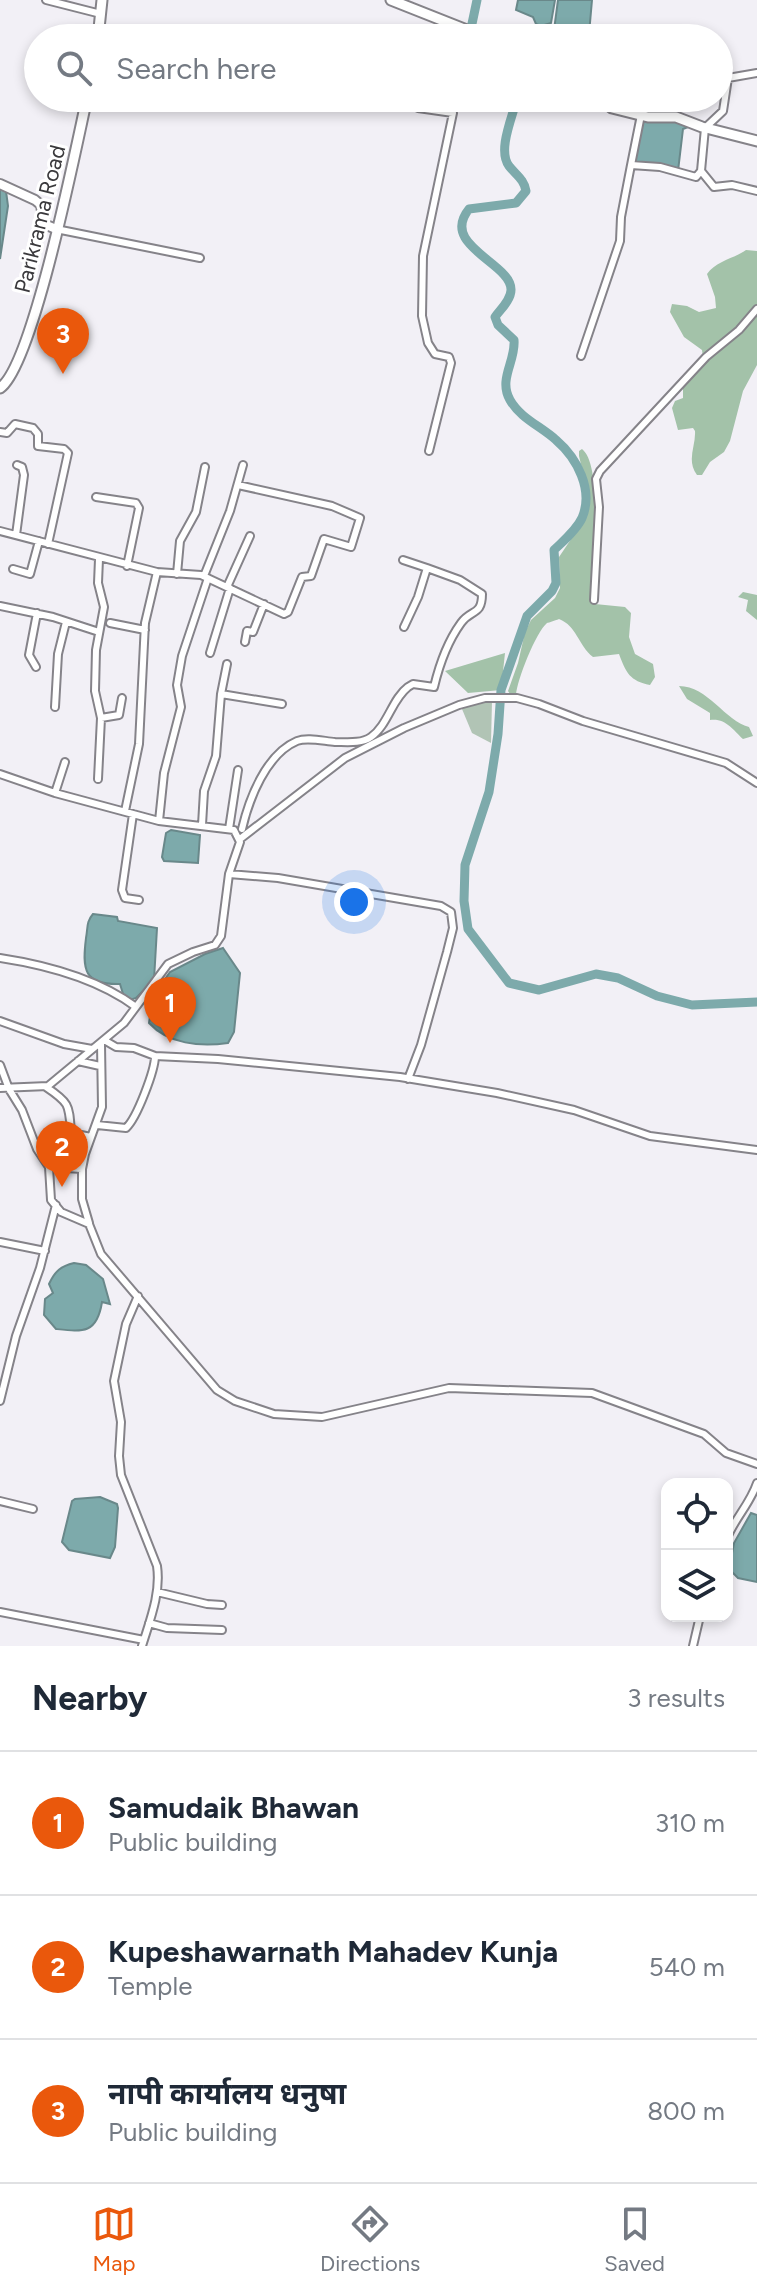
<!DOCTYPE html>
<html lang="en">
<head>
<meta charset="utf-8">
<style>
	body { margin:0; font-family:Figtree,"Noto Sans Devanagari",sans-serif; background:#f6f6f7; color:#1f2937 }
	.controls { position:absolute; right:24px; bottom:24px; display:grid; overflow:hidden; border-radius:16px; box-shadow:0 4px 12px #0003 }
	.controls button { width:72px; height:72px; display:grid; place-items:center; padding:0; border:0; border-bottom:2px solid #e0e1e3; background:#fff; color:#1f2937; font:40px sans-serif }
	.you { position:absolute; left:354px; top:902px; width:28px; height:28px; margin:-20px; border:6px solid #fff; border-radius:50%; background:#1a73e8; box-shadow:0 0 0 12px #1a73e833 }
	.badge { display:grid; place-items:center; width:52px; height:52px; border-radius:50%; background:#ea580c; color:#fff; font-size:26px; font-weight:700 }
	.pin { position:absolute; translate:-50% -66px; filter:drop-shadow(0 2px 4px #0008) }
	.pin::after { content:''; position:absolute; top:42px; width:28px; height:24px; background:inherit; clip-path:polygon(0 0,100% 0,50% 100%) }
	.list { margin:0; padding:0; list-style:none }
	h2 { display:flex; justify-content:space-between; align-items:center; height:104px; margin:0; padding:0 32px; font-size:34px }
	h2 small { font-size:26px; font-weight:400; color:#747a83 }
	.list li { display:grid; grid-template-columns:52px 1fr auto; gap:24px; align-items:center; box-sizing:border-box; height:144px; padding:0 32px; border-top:2px solid #e0e1e3 }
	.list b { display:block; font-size:30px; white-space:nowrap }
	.list p { margin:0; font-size:26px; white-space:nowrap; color:#747a83 }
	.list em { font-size:26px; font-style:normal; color:#747a83 }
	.icon { flex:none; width:44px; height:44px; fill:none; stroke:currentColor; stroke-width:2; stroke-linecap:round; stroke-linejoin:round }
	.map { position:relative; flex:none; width:757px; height:1646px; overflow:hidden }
	.search { position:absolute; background:#fff; box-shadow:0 4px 12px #0003; left:24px; right:24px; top:24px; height:88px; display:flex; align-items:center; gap:20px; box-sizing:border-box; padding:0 28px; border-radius:44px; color:#747a83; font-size:30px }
	.sheet { height:536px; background:#fff }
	nav { display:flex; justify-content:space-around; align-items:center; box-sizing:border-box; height:112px; border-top:2px solid #e0e1e3; background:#fff; font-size:22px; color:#747a83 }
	nav a { display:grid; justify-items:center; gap:4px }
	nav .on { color:#ea580c }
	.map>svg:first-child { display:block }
	.green { fill:#b1c4b5 }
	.forest { fill:#a3c2a9 }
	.water { fill:#7daaab; stroke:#69888a; stroke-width:2 }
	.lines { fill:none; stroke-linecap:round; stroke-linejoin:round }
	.river { stroke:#7daaab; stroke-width:9 }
	.street-casing { stroke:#858389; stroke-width:10 }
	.secondary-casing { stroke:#858389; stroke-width:12 }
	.primary-casing { stroke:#858389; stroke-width:13 }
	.street { stroke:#fff; stroke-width:6 }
	.secondary { stroke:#fff; stroke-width:8 }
	.primary { stroke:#fff; stroke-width:9 }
	.labels { text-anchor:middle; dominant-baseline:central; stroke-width:6; stroke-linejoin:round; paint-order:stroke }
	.street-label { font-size:22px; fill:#3a393c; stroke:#fff }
</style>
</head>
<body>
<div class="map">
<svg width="757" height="1646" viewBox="0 0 757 1646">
	<rect width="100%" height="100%" fill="#f2f0f6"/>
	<path class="green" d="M481,701H492L491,743L472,733L462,709Z"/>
	<path class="forest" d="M746,250L757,251V365L743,391L730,441L724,452L710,462L702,475H697C686,460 696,446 695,431L693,428L678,430L672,408L675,401L683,398V387L704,365L702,350L684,337L670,312L672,304L687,306L699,312L716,308L715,297L707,274C716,261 733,259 746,250Z
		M582,449C604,466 592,569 591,598L595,604L625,607L631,613L629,637L635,654L653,664L655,677L650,685C630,681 626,673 619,654L593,657C578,645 577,626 559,619C559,619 548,623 547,623C536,632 517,680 516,695L510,694L508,691L518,663L525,632L531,620L555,598L560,588L559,557L586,517L587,489L579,456V451Z
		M743,592L757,595V620L746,611L748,600L738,597Z
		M505,653L501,690L468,693L445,671Z
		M679,686C708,686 725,721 749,727L753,736L743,739C733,730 726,718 710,720V713L687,699Z"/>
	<path class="water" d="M518,0H555L551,23L541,26L536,24L533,17L516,10Z
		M558,0H592L589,34L554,30Z
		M673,118L688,127L683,129L678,171L675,168L634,162L641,124L644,120Z
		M0,189L6,191L8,206L0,259Z
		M171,830L200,835L198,863L164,861L162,857L166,833Z
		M93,914L117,917L118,921L157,928L154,980L136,998L130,1000L124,997L120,984C84,985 82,970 86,938C88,928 86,922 93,914Z
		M223,948L240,973L234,1032L228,1043C200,1047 168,1044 149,1023L153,996L170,972L205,954Z
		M74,1263L86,1265L103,1279L110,1304L102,1302C97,1334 83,1332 56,1329L44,1315L45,1299L53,1293L49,1284C55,1271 61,1266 74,1263Z
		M100,1497L117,1504L118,1508L115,1547L110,1558L69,1550L62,1542L72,1501L75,1499Z
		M751,1513L757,1515V1582L738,1578L729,1569L734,1543Z"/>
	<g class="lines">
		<path class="river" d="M469,38L477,0
			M517,98C513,116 497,150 509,166C516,175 524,179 526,191L516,203L469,209C439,246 512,263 511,290C511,300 500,310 495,317L498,325L514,340C516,361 498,379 510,400C520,418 542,427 556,440C577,458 594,490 582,518C576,531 562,542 554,550L556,583L552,591L527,616L501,690L498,734L489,792L465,865L464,901L468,929L509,983L539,990L596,974L618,978L657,996L692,1005L757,1002"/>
		<defs>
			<path id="street" d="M46,0L101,14
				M441,38L447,22
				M417,98L415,104L418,108L453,113L423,256L422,316L428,343L435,354L449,357L451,363L429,451
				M641,115L631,165L660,167L696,177L701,171L705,128L723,111L728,78L757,73
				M701,171L714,187L732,185L757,191
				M56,229L200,258
				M581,356L620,241L621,217L631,165
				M0,432L7,433L15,424L33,428L38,434V446L64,449L68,453L48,544
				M96,497L136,503L139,508L127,566
				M0,531L157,572L201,575L284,614L288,612L302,577L311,576L324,539L351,547L360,518L332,506L238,485
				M16,535L24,475L22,467L17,465
				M403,560L427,568L418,597L404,627
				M13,569L30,574L39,541
				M177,574L180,541L196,512L205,467
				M204,576L230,511L243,465
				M227,587L250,536
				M594,600L599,507L596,479L600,471L706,357L739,330L757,309
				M0,606L53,617L99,632
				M110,623L145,630
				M245,642L247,631L253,632L264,604
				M210,653L230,588
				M36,667L29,655L37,613
				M221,694L282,704
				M55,707L58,654L66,622
				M101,718L119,715L122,698
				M0,774L55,793L159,821L234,830L240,842L229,874L221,936L215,945L193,952L168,964L124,1023L48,1086L0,1088
				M98,779L101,718L95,691L96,650L104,607L98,583L99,559
				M55,793L65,762
				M125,811L139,744L145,623L157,572
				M133,814L122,890L125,898L139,900
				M159,821L164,773L181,707L177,685L182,656L208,578
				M202,825L204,791L216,756L221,694L227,664
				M229,829L238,770
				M242,829C249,799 266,754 297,741C307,737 323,741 335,742C346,742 361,744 371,737C388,725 392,699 408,687L413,684L434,687C439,666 448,641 461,623C471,609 482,616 482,594L460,580L427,568
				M240,839L345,758L404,728L459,705L485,698H517L539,704L583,721L726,763L757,783
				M229,874L278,878L441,906L451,912L453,928L447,952L421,1045L408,1079
				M0,958C46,965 98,979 136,1007
				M0,1021L64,1044L92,1049
				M104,1040L116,1047L134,1048L155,1056L218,1059L400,1077L497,1093L574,1110L650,1136L757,1150
				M78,1061L100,1066
				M0,1065L9,1089L22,1110L37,1149L49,1167L51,1200L61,1212L89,1224L101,1254L217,1390L235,1401L274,1414L322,1417L449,1388L592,1393L704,1434L726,1453L757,1464
				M46,1087C70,1103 69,1105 71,1133L91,1137
				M97,1125L126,1128C137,1118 155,1070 155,1056
				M49,1167L82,1169
				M64,1168L65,1154L71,1133
				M89,1223L82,1199V1169L85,1154L102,1107L101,1044
				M0,1242L45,1251
				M138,1296L126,1324L114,1381L121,1422L119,1456L121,1475L157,1566C161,1593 150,1620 142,1646
				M0,1401L16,1336L40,1268L56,1205
				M0,1501L33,1509
				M727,1538C735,1518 750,1504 757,1483
				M157,1592L207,1604L222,1605
				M0,1612L144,1640
				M149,1623L167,1628L222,1630
				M693,1646L700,1616"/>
			<path id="secondary" d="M0,184L35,200L41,205L44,224L56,229"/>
			<path id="primary" d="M391,0L487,38
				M98,38L102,0
				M599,98L612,108L648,117H676L702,127L757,141
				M0,388C33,366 76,147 87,98"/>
		</defs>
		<use href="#street" class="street-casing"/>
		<use href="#secondary" class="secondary-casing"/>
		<use href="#primary" class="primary-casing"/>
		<use href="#street" class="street"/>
		<use href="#secondary" class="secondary"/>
		<use href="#primary" class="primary"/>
	</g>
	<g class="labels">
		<g class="street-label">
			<text transform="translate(40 219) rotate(-76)">Parikrama Road</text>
		</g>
	</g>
</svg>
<div class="controls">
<button><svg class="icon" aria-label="locate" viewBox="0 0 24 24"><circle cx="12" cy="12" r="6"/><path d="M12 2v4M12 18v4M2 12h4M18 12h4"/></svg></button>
<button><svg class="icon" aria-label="layers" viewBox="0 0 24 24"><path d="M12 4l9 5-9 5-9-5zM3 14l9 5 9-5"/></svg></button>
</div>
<div class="you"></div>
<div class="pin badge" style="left:170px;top:1043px">1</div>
<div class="pin badge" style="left:62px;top:1187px">2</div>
<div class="pin badge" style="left:63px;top:374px">3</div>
<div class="search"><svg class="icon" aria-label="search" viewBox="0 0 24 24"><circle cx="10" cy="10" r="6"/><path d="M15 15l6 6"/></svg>Search here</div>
</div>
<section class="sheet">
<h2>Nearby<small>3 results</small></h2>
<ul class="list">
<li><span class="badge">1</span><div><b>Samudaik Bhawan</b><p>Public building</p></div><em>310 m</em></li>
<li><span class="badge">2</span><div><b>Kupeshawarnath Mahadev Kunja</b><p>Temple</p></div><em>540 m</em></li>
<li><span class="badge">3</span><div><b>नापी कार्यालय धनुषा</b><p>Public building</p></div><em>800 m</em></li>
</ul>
</section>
<nav>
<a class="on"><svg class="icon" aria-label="map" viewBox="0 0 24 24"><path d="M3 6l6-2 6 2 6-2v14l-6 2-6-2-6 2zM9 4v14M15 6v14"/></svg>Map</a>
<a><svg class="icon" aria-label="directions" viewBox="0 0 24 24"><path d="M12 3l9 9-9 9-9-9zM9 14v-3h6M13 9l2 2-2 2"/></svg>Directions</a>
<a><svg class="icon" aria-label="saved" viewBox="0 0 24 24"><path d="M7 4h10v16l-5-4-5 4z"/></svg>Saved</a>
</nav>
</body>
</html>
